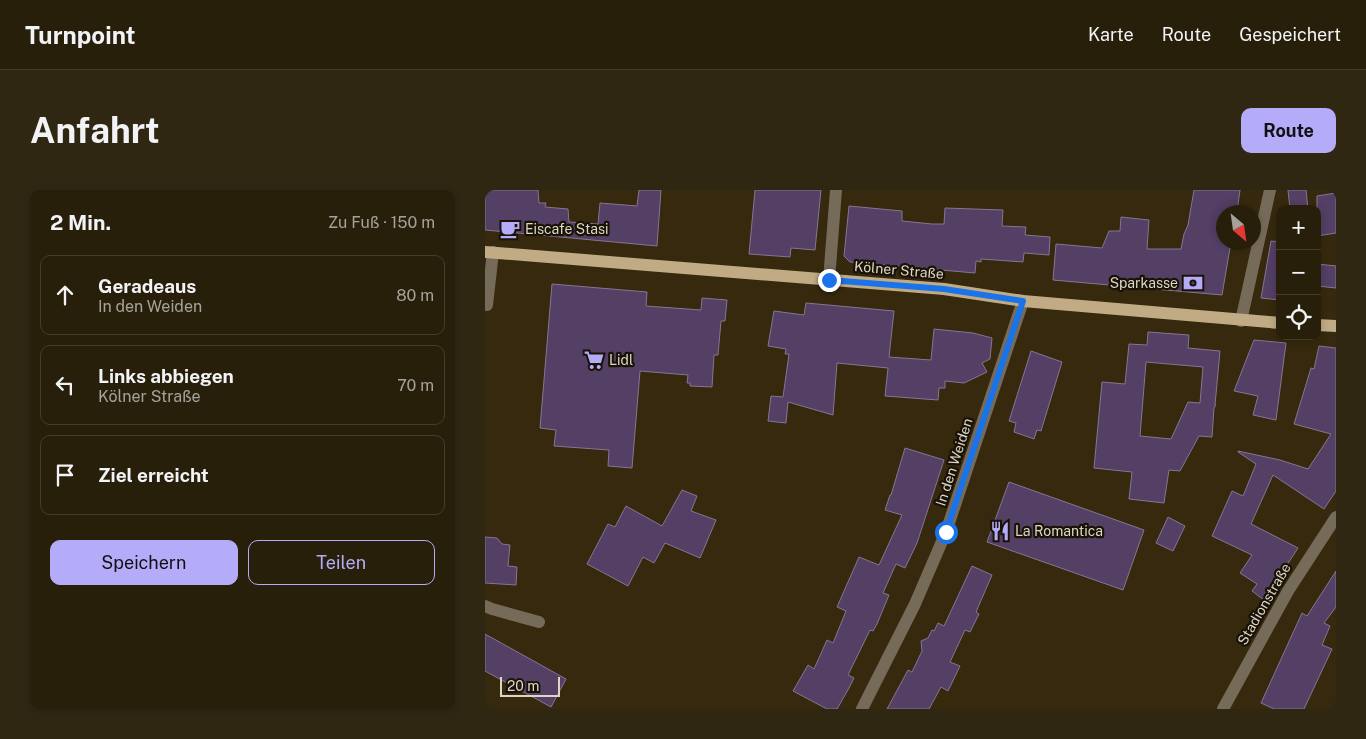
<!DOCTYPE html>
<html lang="de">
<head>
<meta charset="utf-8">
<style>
	body { margin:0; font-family:"Public Sans",sans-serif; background:#302713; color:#f1f3f6 }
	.controls { position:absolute; right:15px; top:15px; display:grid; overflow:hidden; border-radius:10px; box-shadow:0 2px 8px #0003 }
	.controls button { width:45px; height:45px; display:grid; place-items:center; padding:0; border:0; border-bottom:1px solid #443d2b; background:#281f0a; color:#f1f3f6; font:25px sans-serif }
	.compass { position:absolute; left:731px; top:15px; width:45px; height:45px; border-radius:50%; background:#281f0a; box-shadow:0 2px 8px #0003; rotate:151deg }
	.scale { position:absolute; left:15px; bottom:12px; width:60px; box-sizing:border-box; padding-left:5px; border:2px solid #ddd5c5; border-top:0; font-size:14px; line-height:18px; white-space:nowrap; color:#ddd5c5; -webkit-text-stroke:4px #191307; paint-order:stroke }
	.stop { position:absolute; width:15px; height:15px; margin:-11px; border:4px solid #1a73e8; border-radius:50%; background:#fff }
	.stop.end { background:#1a73e8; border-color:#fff; box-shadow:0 1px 5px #0008 }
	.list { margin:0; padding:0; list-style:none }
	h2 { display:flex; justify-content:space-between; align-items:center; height:65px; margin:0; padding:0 20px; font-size:21px }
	h2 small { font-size:16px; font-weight:400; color:#a5a29c }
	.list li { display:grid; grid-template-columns:32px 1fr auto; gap:15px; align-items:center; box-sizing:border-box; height:80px; margin:0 10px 10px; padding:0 10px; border:1px solid #443d2b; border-radius:10px }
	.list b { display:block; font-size:19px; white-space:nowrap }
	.list p { margin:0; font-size:16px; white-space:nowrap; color:#a5a29c }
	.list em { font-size:16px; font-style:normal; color:#a5a29c }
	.actions { display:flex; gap:10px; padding:15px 20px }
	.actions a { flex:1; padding:11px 0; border:1px solid #b4acf9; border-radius:10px; text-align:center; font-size:18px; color:#b4acf9 }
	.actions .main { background:#b4acf9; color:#111 }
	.icon { flex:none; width:28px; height:28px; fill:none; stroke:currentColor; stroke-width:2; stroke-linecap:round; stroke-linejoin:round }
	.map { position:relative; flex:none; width:851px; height:519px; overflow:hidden; border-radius:10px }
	header { display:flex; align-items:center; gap:30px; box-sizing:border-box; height:70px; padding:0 25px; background:#281f0a; border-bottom:1px solid #443d2b }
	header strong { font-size:24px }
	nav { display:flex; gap:28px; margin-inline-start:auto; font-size:18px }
	.intro { display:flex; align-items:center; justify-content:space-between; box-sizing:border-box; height:120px; padding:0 30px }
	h1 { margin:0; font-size:35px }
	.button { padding:12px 22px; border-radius:10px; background:#b4acf9; color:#111; font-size:18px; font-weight:700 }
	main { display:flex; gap:30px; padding:0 30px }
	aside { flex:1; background:#281f0a; border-radius:10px; box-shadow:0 2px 8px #0003 }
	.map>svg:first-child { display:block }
	.building { fill:#543f65; stroke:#857692; fill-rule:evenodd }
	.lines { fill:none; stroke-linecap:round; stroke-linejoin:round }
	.minor { stroke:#766b59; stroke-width:12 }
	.major { stroke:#c1ab85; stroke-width:12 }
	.route { stroke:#1a73e8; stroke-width:6 }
	.labels { text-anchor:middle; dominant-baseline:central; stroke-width:4.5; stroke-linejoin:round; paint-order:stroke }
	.poi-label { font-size:14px; fill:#ddd5c5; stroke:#191307; text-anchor:start }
	.street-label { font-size:14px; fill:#ddd5c5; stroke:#191307 }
</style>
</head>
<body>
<header>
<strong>Turnpoint</strong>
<nav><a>Karte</a><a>Route</a><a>Gespeichert</a></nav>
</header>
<div class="intro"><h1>Anfahrt</h1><a class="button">Route</a></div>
<main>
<aside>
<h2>2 Min.<small>Zu Fuß · 150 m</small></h2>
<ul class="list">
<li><svg class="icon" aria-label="ahead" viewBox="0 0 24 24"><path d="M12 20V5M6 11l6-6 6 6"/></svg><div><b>Geradeaus</b><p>In den Weiden</p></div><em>80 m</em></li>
<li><svg class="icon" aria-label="left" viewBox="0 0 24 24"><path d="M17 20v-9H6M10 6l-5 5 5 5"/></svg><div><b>Links abbiegen</b><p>Kölner Straße</p></div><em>70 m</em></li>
<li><svg class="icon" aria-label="arrive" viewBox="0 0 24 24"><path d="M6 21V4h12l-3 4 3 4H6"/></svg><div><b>Ziel erreicht</b></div></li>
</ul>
<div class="actions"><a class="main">Speichern</a><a>Teilen</a></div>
</aside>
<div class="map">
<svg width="851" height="519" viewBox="0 0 851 519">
	<rect width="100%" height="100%" fill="#36290d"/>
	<path class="building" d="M0,0H53L54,13H61L60,17L83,19L84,32L113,34L115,13L152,16L154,0H176L172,56L0,40Z
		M270,0H336L330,60L306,58L305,67L264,64Z
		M709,0H755L752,22H738V52H746L737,105L568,90L571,54L617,58L624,41H635L636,27L664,30L662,59H696L699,44L703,35Z
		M803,0H821L823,19H805Z
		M851,3V43L832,46V6Z
		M364,16L417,21V31L447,34H459L460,18L518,20L517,36L541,37L540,45L565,47L564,65L539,63L538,72L496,69V72L491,71L490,83L365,72L359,66Z
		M786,51L795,52V110L776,108Z
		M832,74L851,76V98L832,96Z
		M67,94L162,102L161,116L216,120L217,108L242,110L240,131H236L233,165H229L227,197L205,196V193H202L203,185L155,181L147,278L123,276L124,260L69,256L71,240L55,238Z
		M321,113L409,121L404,167L446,170L449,139L488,143L507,148L505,169L497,173L502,182L479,193L460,191V198H454L453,210L400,206L403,178L352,173L348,225L303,212L301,233L283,231L286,206L298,207L304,164H300L301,159L283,156L289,121L319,125Z
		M663,142L704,145L703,158L735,161L730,215H731L729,218L727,247L714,246L695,281L684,280L679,313L644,309L647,282L609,278L617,192L640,194L644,154L662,155ZM661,172L718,177L715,213L703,212L686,249L655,246Z
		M769,150L801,153L791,230L768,225L773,206L749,201Z
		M834,156L851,158V301L839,319L788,285L766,334L813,358L779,410L767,401L772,394L755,383L767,365L727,346L747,301L758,306L771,274L753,262V261L795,270L823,279L846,244L809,234L826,178L829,179Z
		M546,161L577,172L556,241L552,240L549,249L529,242L531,233L524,231Z
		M420,258L459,270L432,353L420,378L411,374L398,403L404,405L392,434L388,441L385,440L363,485L369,488L364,498L352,519H342L308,501L323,475L329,479L342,450L348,453L361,421L352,417L374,367L394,375L417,325L400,320L405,305H406Z
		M524,292L659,340L638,400L502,352Z
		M197,300L212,306L206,321L231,330L215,368L180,353L169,373L158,367L143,396L102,374L123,334L130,337L141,316L177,336Z
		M683,327L700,336L688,361L671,353Z
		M0,347L12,348L17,354L25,355L23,376L32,377L31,395L0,393Z
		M487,376L507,385L491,422L494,424L485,442L480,440L465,472L475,476L463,501L456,497L444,519H402L423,480L427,482L437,461L436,451L443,448L447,440L449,441L453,433L459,436Z
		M851,381V417L839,433L845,436L837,455L847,459L819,519H789L776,513L817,423L822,426Z
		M0,444L81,489L66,517L0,481Z"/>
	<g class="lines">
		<path class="minor" d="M344,90L351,0
			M2,115L8,62
			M756,131L785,0
			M0,416L7,419L54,432
			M377,519L430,414L461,342L538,111
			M738,519L803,401L851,327"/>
		<path class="major" d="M0,62L459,99L538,111L795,133
			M832,135L851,136"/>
	</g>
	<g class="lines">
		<path class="route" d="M344,90L459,99L538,111L461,342"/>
	</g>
	<defs>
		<symbol id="cafe-bare" viewBox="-9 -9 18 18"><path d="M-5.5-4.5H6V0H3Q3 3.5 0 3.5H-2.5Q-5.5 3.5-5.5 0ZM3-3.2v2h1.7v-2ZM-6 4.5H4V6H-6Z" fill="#b4acf9" stroke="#191307" stroke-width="2.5" paint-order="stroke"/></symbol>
		<symbol id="bank-bare" viewBox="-9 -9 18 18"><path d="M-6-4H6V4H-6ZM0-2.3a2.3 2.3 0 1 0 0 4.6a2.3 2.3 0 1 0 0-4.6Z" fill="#b4acf9" stroke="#191307" stroke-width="2.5" paint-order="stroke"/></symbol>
		<symbol id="supermarket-bare" viewBox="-9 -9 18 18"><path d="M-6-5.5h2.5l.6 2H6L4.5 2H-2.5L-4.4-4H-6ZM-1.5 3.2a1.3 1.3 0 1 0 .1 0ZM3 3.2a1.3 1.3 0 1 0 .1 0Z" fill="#b4acf9" stroke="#191307" stroke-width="2.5" paint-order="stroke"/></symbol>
		<symbol id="restaurant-bare" viewBox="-9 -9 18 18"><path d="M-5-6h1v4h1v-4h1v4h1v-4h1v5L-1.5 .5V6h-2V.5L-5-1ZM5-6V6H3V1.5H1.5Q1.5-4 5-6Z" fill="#b4acf9" stroke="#191307" stroke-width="2.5" paint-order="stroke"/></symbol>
	</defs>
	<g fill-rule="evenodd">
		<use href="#cafe-bare" x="11" y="25" width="28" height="28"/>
		<use href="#bank-bare" x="694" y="79" width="28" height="28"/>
		<use href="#supermarket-bare" x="95" y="156" width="28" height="28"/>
		<use href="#restaurant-bare" x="501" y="327" width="28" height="28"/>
	</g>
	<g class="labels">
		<g class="poi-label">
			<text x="40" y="39">Eiscafe Stasi</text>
			<text x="693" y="93" text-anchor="end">Sparkasse</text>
			<text x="124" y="170">Lidl</text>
			<text x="530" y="341">La Romantica</text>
		</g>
		<g class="street-label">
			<text transform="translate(414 80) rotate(5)">Kölner Straße</text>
			<text transform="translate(469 272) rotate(-72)">In den Weiden</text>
			<text transform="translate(779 414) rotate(-60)">Stadionstraße</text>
		</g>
	</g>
</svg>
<div class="controls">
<button>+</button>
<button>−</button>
<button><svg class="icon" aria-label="locate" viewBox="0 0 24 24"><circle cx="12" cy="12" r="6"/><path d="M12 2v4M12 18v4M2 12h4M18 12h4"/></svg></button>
</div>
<svg class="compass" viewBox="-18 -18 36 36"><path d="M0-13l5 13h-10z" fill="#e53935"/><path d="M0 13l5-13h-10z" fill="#a5a29c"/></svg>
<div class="scale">20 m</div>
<div class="stop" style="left:461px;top:342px"></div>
<div class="stop end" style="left:344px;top:90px"></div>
</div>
</main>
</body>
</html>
